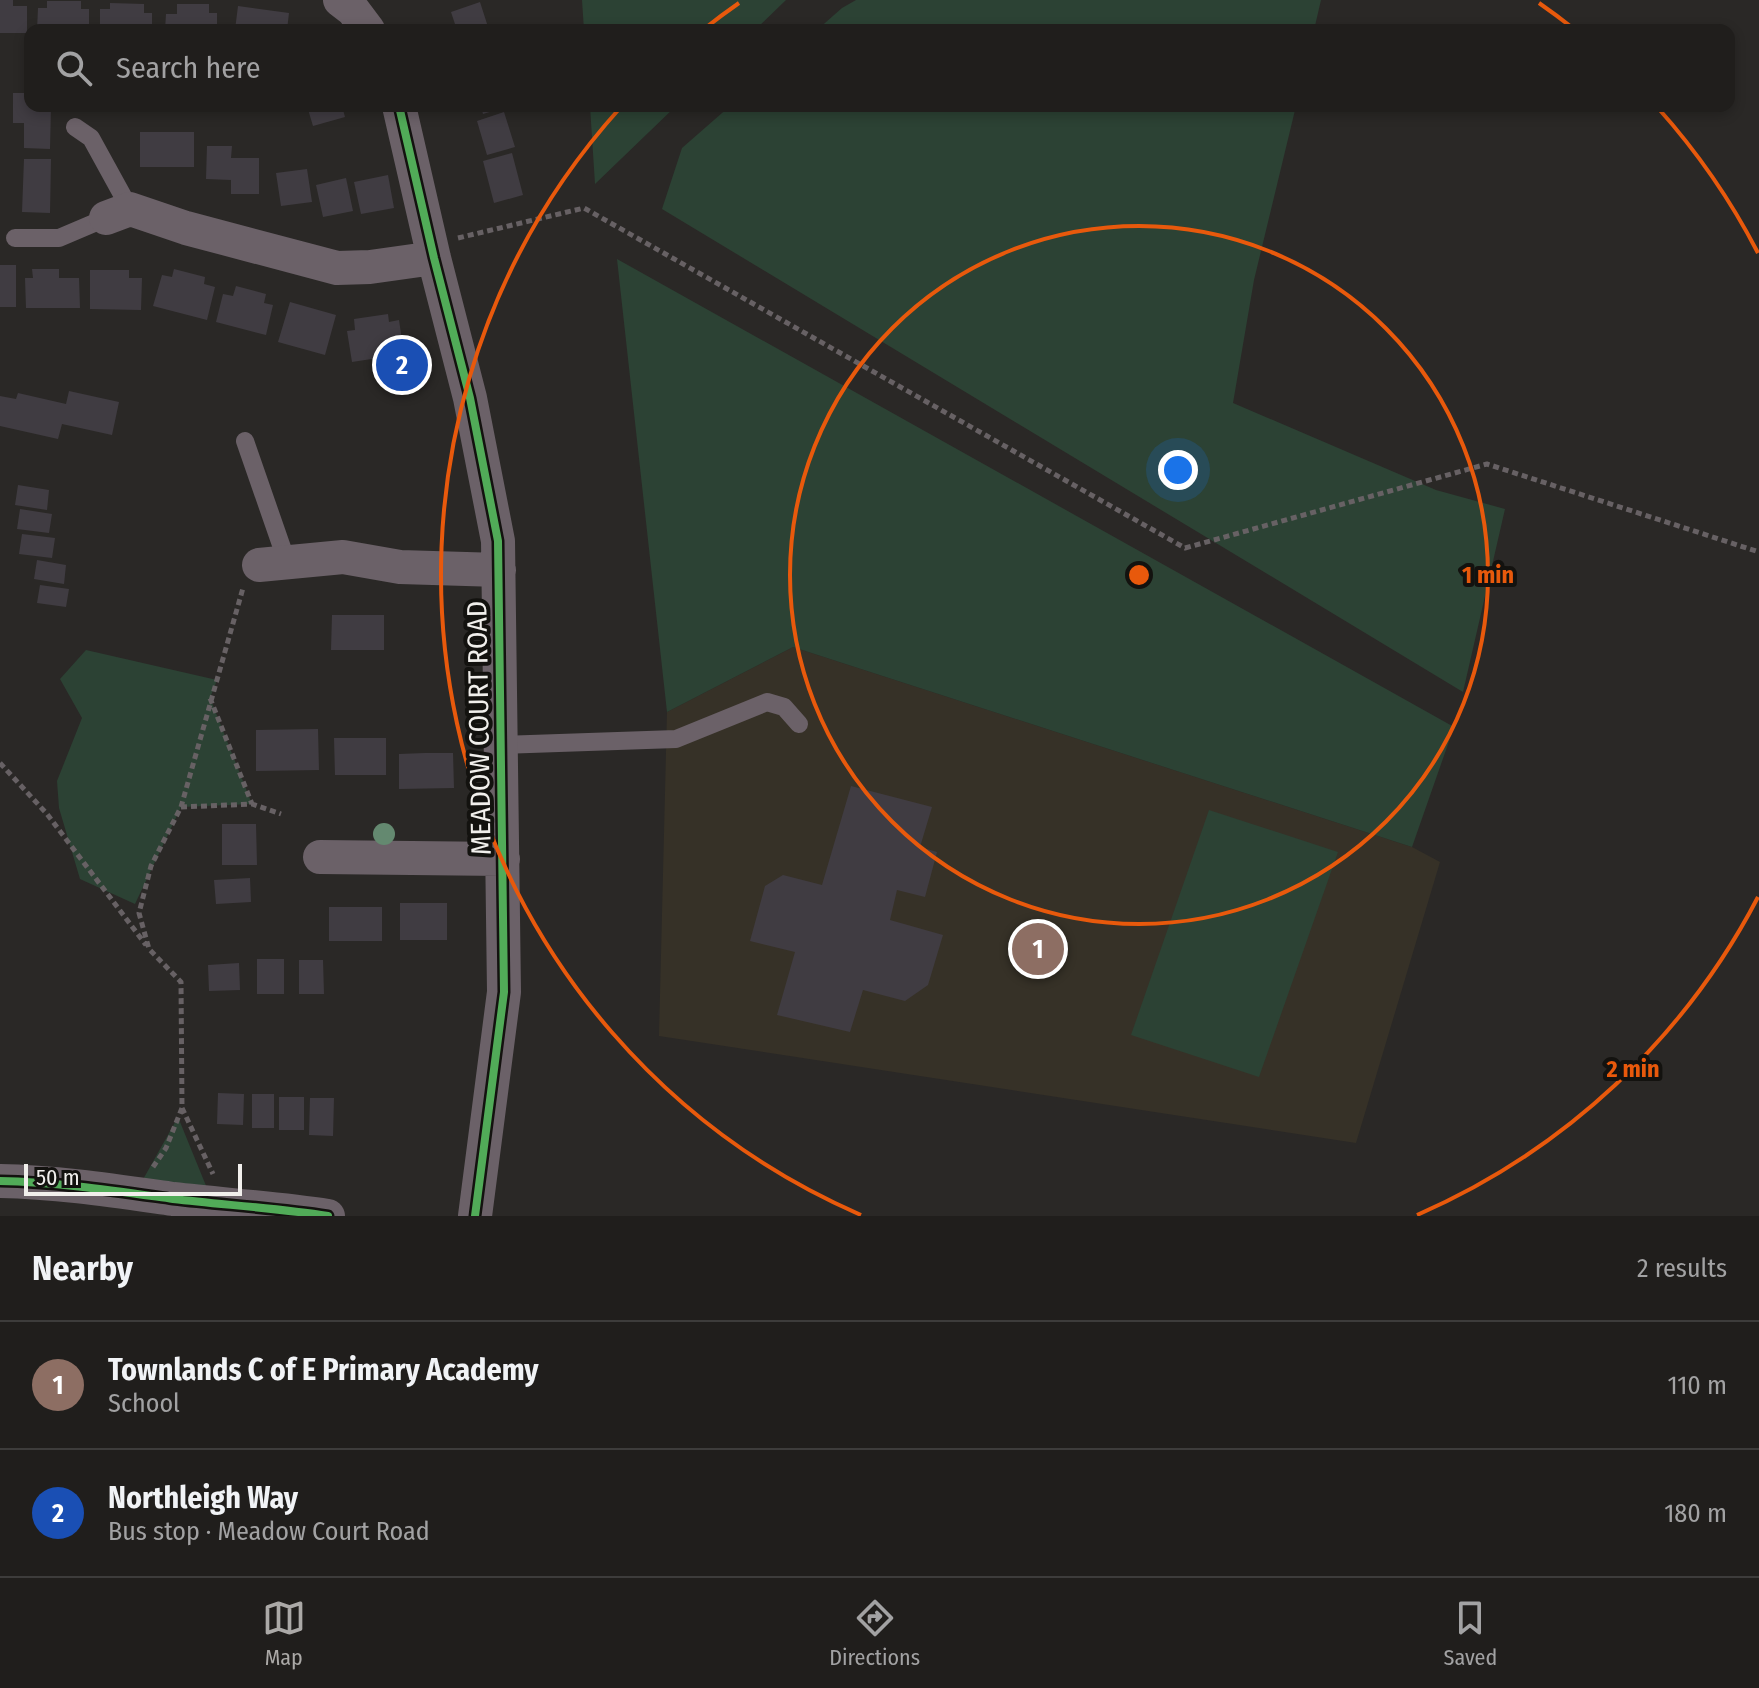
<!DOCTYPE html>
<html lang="en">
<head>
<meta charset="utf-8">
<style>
	body { margin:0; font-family:"Fira Sans Condensed",sans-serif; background:#2d2b29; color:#f1f3f6 }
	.scale { position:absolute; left:24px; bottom:20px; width:218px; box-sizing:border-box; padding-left:8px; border:4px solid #f1efec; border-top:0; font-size:22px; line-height:28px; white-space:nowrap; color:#f1efec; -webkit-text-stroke:6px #13120f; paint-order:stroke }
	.you { position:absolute; left:1178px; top:470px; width:28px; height:28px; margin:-20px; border:6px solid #fff; border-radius:50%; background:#1a73e8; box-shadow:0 0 0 12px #1a73e833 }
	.badge { display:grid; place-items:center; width:52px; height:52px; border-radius:50%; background:#aba9a7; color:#fff; font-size:26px; font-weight:700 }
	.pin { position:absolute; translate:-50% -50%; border:4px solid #fff; box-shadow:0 2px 8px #0006 }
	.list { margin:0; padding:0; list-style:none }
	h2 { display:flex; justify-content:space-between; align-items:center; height:104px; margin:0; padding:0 32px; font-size:34px }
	h2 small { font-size:26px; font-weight:400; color:#a2a2a3 }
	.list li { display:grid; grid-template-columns:52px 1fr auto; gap:24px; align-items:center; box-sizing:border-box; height:128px; padding:0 32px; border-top:2px solid #3d3c3b }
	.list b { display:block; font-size:30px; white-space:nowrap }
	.list p { margin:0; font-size:26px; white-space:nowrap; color:#a2a2a3 }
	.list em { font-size:26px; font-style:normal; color:#a2a2a3 }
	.icon { flex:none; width:44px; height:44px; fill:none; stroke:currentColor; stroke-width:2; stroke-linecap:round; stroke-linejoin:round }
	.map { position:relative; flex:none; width:1759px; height:1216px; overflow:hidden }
	.search { position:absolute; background:#201e1c; box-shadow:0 4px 12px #0003; left:24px; right:24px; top:24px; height:88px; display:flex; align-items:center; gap:20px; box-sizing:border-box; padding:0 28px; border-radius:16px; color:#a2a2a3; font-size:30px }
	.sheet { height:360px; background:#201e1c }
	nav { display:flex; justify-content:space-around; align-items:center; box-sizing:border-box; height:112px; border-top:2px solid #3d3c3b; background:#201e1c; font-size:22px; color:#a2a2a3 }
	nav a { display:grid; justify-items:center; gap:4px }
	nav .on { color:#aba9a7 }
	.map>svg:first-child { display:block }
	.built { fill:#363127 }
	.green { fill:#2c4234 }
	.building { fill:#403c42 }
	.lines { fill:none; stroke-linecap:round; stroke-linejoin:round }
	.path { stroke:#676164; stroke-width:5; stroke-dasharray:6 4; stroke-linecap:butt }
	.service { stroke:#6b6168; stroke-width:18 }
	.minor { stroke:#6b6168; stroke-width:34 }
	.cycleway-casing { stroke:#13120f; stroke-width:13 }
	.cycleway { stroke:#51ab58; stroke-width:8 }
	.tree { fill:#648970 }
	.ring { fill:none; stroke:#e8590c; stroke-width:4 }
	.labels { text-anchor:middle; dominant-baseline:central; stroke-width:8; stroke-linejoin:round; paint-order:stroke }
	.street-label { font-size:28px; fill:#f1efec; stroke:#13120f }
	.centre { fill:#e8590c; stroke:#13120f; stroke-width:4 }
	.ring-label { font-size:24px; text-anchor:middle; font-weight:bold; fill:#e8590c; stroke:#13120f; stroke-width:8; stroke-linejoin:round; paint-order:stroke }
</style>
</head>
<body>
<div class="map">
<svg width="1759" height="1216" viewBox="0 0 1759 1216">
	<rect width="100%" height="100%" fill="#2a2826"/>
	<path class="built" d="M793,647L1412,847L1440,862L1356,1143L659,1036L667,712Z"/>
	<path class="green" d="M582,0H786L755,30H584Z
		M856,0H1321L1314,30H817L842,8Z
		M590,106H676L595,184Z
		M730,106H1296L1254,280L1233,403L1436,490L1505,509L1463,692L662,209L682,148Z
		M617,259L1454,727L1412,847L793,647L667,712Z
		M86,650L217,680L210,698L252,804L181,807L135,904L80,879L59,808L57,781L82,718L60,679Z
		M1209,810L1338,852L1259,1077L1131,1035Z
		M178,1117L211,1198L136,1192Z"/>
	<path class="building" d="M0,0H13V6H27V33H0Z
		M47,1H81V9H89V30H37L38,8H47Z
		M480,2L489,30H457L451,12Z
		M110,3L144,4V13H152V30H100V9H110Z
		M177,4H209V13H217V30H165L166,14H177Z
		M238,6L289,13L287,30H235Z
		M13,93H30V106H51L50,149L24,148V123H13Z
		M307,106H342L345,117L313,126Z
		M481,106H506V107L483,114Z
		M504,112L515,147L487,155L477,121Z
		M140,132H194V167H140Z
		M207,146H232L231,158H259V194H231V180L206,179Z
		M512,153L523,195L494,203L483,161Z
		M24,159H51L50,213L22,212Z
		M307,169L312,202L281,206L276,173Z
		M388,175L394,208L361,214L354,182Z
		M346,178L353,211L323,217L316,185Z
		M0,265H16V307H0Z
		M32,269H59V278H79L80,308H26L25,278H33Z
		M174,269L205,277L204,284L215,287L207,320L153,306L162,275L172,277Z
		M90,270H129V278H142L141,310L90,309Z
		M236,286L266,294L264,303L273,305L266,335L216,322L223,294L233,296Z
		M290,302L336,315L325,355L278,342Z
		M388,314L389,322L399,320L404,354L352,362L347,331L355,330L354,319Z
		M69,391L119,402L112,435L62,424L58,439L0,426V396L16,399L18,393L66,404Z
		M18,485L49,490L47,510L15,505Z
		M20,509L52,514L49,533L17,529Z
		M22,534L55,538L52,558L19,554Z
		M37,560L66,565L64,584L34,579Z
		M40,585L69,589L66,607L37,603Z
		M332,615H384V650H331Z
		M318,729L319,770L256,771V730Z
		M334,738H386V775H335Z
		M425,753H453L454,788L399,789V754Z
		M851,786L932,807L920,847L937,852L925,897L897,890L890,920L943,935L928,985L905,1001L863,990L850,1032L777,1015L795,952L750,941L765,886L783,875L822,885Z
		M222,824H256L257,865H222Z
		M250,878L251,902L216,904L214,880Z
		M400,903H447V940H400Z
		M329,907H382V941H329Z
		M257,959H284V994H257Z
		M299,960H323L324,994H299Z
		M239,963L240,990L209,991L208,965Z
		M218,1093L244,1094L243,1125L217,1124Z
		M252,1094H274V1128H252Z
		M279,1097H304V1130H279Z
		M310,1098H334L333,1136L309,1135Z"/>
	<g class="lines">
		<path class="path" d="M458,238L584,208L1185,548L1487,464L1759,552
			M210,698L252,804
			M0,763L47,814L146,945
			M181,807L252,804L281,814
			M182,1108L213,1174
			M153,1167L166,1148L182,1108L181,982L149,949L139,913L151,866L181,807L243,588"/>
		<path class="service" d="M75,127L91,138L130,209
			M15,238H59L106,218
			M245,441L287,562
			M502,745L676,739L767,702L784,707L799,724"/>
		<path class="minor" d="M340,0L353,10L368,30
			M399,106L434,258L470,398L498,541L504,992L475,1216
			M106,218L130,209L186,228L337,268L370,267L434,258
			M259,565L343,557L400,567L499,570
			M320,857L503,859
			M0,1181C58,1182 116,1191 173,1199C225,1205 276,1208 328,1216"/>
		<defs>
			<path id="cycleway" d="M399,106L434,258L470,398L498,541L504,992L475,1216
				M0,1181C58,1182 116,1191 173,1199C225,1205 276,1208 328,1216"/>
		</defs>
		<use href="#cycleway" class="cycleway-casing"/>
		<use href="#cycleway" class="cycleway"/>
	</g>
	<circle class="tree" cx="384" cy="834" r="11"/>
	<g class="ring">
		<circle cx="1139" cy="575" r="349"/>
		<path d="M1758 897A698 698 0 0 1 1417 1215M861 1215A698 698 0 0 1 620 108M704 29A698 698 0 0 1 739 3M1539 3A698 698 0 0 1 1574 29M1658 108A698 698 0 0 1 1758 253"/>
	</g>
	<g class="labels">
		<g class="street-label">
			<text transform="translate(479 728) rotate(-91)">MEADOW COURT ROAD</text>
		</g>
	</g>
	<circle cx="1139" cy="575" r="12" class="centre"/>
	<g class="ring-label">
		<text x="1488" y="583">1 min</text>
		<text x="1633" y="1077">2 min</text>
	</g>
</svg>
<div class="scale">50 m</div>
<div class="you"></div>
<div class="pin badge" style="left:1038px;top:949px;background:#8d6e63">1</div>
<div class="pin badge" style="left:402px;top:365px;background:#1a4fb4">2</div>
<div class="search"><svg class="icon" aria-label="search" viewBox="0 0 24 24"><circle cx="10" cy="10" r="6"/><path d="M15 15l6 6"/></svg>Search here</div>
</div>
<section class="sheet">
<h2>Nearby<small>2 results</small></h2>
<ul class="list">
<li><span class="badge" style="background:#8d6e63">1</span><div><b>Townlands C of E Primary Academy</b><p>School</p></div><em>110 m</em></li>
<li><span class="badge" style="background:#1a4fb4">2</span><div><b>Northleigh Way</b><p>Bus stop · Meadow Court Road</p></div><em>180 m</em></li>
</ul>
</section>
<nav>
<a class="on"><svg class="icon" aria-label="map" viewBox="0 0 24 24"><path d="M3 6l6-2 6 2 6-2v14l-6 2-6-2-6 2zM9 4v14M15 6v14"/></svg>Map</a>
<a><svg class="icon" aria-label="directions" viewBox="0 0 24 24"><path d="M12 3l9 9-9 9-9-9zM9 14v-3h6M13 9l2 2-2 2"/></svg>Directions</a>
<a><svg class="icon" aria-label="saved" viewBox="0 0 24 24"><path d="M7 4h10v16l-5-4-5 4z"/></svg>Saved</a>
</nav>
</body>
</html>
